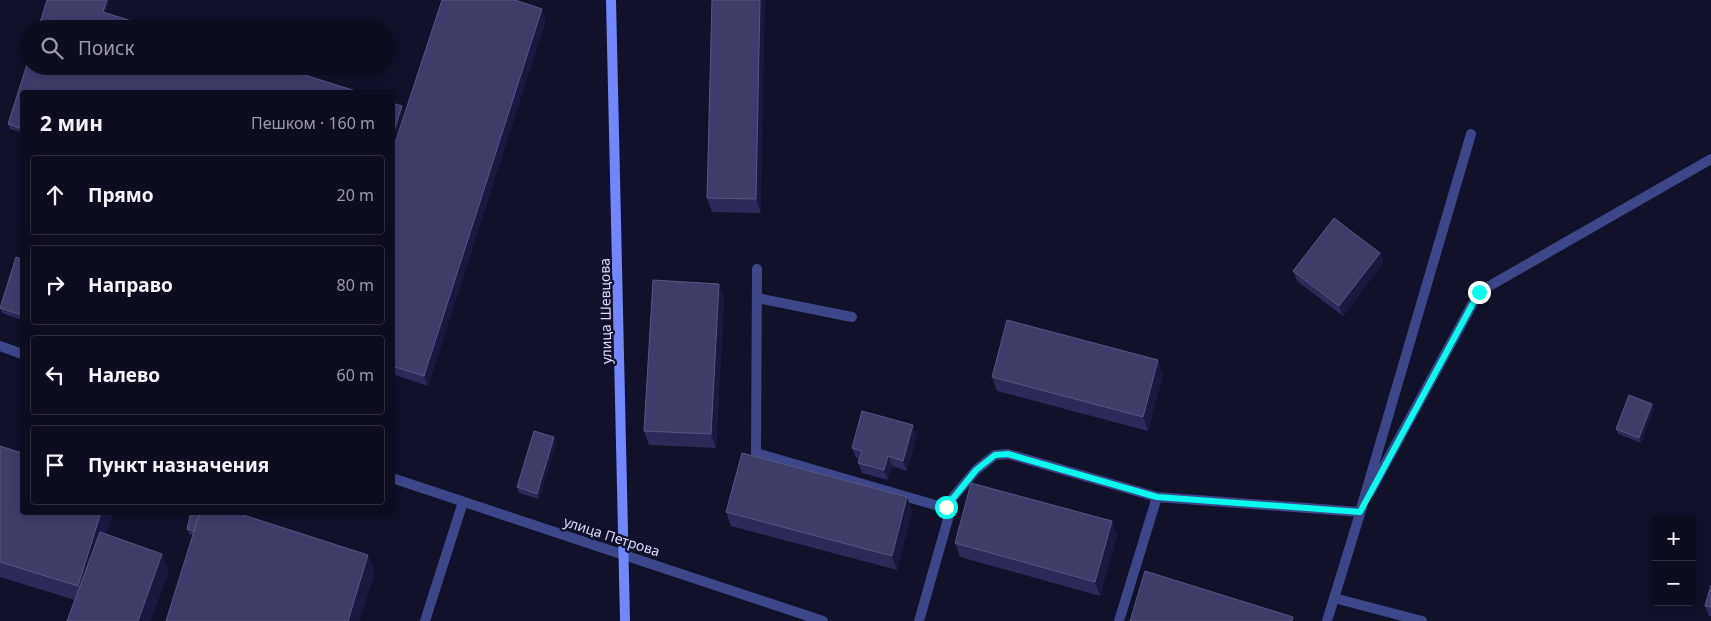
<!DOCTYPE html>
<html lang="ru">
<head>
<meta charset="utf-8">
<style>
	body { margin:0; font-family:"Noto Sans",sans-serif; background:#161629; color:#f1f3f6 }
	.controls { position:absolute; right:15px; bottom:15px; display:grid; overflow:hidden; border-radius:5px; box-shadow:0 2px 8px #0003 }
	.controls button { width:45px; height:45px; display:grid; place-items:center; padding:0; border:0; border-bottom:1px solid #2d2d3e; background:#0d0d20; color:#f1f3f6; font:25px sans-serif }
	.stop { position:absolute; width:15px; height:15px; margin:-11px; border:4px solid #07fded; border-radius:50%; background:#fff }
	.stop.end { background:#07fded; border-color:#fff; box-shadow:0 1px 5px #0008 }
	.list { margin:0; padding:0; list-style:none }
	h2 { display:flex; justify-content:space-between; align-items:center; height:65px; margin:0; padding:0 20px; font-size:21px }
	h2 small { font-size:16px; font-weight:400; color:#9a9ca5 }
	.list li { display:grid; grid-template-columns:32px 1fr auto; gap:15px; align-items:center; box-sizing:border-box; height:80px; margin:0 10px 10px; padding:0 10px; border:1px solid #2d2d3e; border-radius:5px }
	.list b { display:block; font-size:19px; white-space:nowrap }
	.list em { font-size:16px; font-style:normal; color:#9a9ca5 }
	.icon { flex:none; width:28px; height:28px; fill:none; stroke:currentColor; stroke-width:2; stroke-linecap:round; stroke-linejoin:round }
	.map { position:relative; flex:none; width:1711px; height:621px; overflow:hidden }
	.search { position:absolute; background:#0d0d20; box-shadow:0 2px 8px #0003; left:20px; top:20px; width:375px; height:55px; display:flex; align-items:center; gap:12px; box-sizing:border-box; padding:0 18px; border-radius:28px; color:#9a9ca5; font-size:19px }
	.panel { position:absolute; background:#0d0d20; box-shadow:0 2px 8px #0003; left:20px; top:90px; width:375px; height:425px; border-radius:5px }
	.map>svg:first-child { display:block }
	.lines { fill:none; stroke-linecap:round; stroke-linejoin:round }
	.service { stroke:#3c4689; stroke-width:10 }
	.tertiary { stroke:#3c4689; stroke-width:10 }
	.secondary { stroke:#7286fe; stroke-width:10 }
	.wall { fill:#2b2a58 }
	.shaded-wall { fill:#19183e }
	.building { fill:#3e3d6a; stroke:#565681 }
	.route { stroke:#07fded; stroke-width:6 }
	.labels { text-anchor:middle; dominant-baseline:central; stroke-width:4.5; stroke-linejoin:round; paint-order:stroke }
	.street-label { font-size:14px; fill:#dadcff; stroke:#11112a }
</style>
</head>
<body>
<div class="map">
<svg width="1711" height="621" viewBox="0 0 1711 621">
	<rect width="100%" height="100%" fill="#11112a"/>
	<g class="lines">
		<path class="service" d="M757,269L756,453L949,509L950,512L919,621
			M757,298L852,317
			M1370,492L1479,292L1711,159
			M945,507L976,470L995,455L1008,454L1157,497L1360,512L1471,134
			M1334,598L1422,621
			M425,621L463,502
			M1119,621L1157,497
			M1327,621L1362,507"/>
		<path class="tertiary" d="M0,346L22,354
			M392,478L823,621"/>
		<path class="secondary" d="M611,0L625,621"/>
	</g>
	<path class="wall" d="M712,0L761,213L712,212L707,198Z
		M546,19L428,386L392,374V152Z
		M22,92V133L10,129L8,124Z
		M1380,253L1383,263L1343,316L1297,281L1293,271Z
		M22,259V320L2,313L0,308Z
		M724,298L716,448L649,445L644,431Z
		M1163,374L1148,431L997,391L992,377Z
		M1654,409L1641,443L1618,434L1616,429Z
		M917,435L907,471L892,466L888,480L862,473L858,463L859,459L856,458L852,448Z
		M556,443L539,499L519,493L517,487Z
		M0,446L113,512L106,534L169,571L150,621H67L75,600L0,577Z
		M912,511L897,570L731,526L726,512Z
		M1112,521L1117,535L1100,596L960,557L955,543Z
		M187,529L375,572L359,621H166L193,535L189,534Z
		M1711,585V616H1709L1705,606Z"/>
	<path class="shaded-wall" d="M107,0H110L105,17L103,12Z
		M760,0H765L761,213L756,199Z
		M542,9L546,19L428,386L424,376Z
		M402,106L404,111L392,148V137Z
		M1380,253L1383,263L1343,316L1339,306Z
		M719,284L724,298L716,448L711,434Z
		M1158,360L1163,374L1148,431L1143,417Z
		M1652,404L1654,409L1641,443L1639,438Z
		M913,425L917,435L907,471L903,461Z
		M554,437L556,443L539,499L537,494Z
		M888,456L892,466L888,480L884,470Z
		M907,497L912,511L897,570L892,556Z
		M101,512H113L84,603L78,586Z
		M1112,521L1117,535L1100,596L1095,582Z
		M162,554L169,571L150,621H138Z
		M368,555L375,572L359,621H348Z"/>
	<path class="building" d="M47,0H107L103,12L157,29H38Z
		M442,0H515L542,9L424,376L392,366V152Z
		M712,0H760L756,199L707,198Z
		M29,58V66H276L359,92H22V129L8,124Z
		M392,103L402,106L392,137Z
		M1334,218L1380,253L1339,306L1293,271Z
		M16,257L22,259V315L0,308Z
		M653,280L719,284L711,434L644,431Z
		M1007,320L1158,360L1143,417L992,377Z
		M1629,395L1652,404L1639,438L1616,429Z
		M862,411L913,425L903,461L888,456L884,470L858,463L862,451L852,448Z
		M534,431L554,437L537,494L517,487Z
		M0,446L22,453V512H101L78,586L0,562Z
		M742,453L907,497L892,556L726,512Z
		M971,483L1112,521L1095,582L955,543Z
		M191,512L200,513L194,531L187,529Z
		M200,512H234L368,555L348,621H166Z
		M100,532L162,554L138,621H67Z
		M1145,571L1293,617L1292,621H1130Z
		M1711,585V607L1705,606Z"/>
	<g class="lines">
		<path class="route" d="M946,507L976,470L995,455L1008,454L1157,497L1360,512L1479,292"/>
	</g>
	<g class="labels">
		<g class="street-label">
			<text transform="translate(605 311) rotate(-91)">улица Шевцова</text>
			<text transform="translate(612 536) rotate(18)">улица Петрова</text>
		</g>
	</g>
</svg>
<div class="controls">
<button>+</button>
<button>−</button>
</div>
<div class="stop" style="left:946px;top:507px"></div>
<div class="stop end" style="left:1479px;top:292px"></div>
<div class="search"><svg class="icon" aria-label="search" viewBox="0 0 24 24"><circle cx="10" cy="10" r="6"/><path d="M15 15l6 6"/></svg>Поиск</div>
<section class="panel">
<h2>2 мин<small>Пешком · 160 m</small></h2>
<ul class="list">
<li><svg class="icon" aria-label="ahead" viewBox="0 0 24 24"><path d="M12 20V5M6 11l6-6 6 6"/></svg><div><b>Прямо</b></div><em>20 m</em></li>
<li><svg class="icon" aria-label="right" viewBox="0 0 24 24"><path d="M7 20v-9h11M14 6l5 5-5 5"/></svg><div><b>Направо</b></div><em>80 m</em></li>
<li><svg class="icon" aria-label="left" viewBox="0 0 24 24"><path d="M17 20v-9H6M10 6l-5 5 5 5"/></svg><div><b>Налево</b></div><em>60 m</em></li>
<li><svg class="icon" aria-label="arrive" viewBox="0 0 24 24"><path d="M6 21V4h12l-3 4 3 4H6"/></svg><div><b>Пункт назначения</b></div></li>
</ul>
</section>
</div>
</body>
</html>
